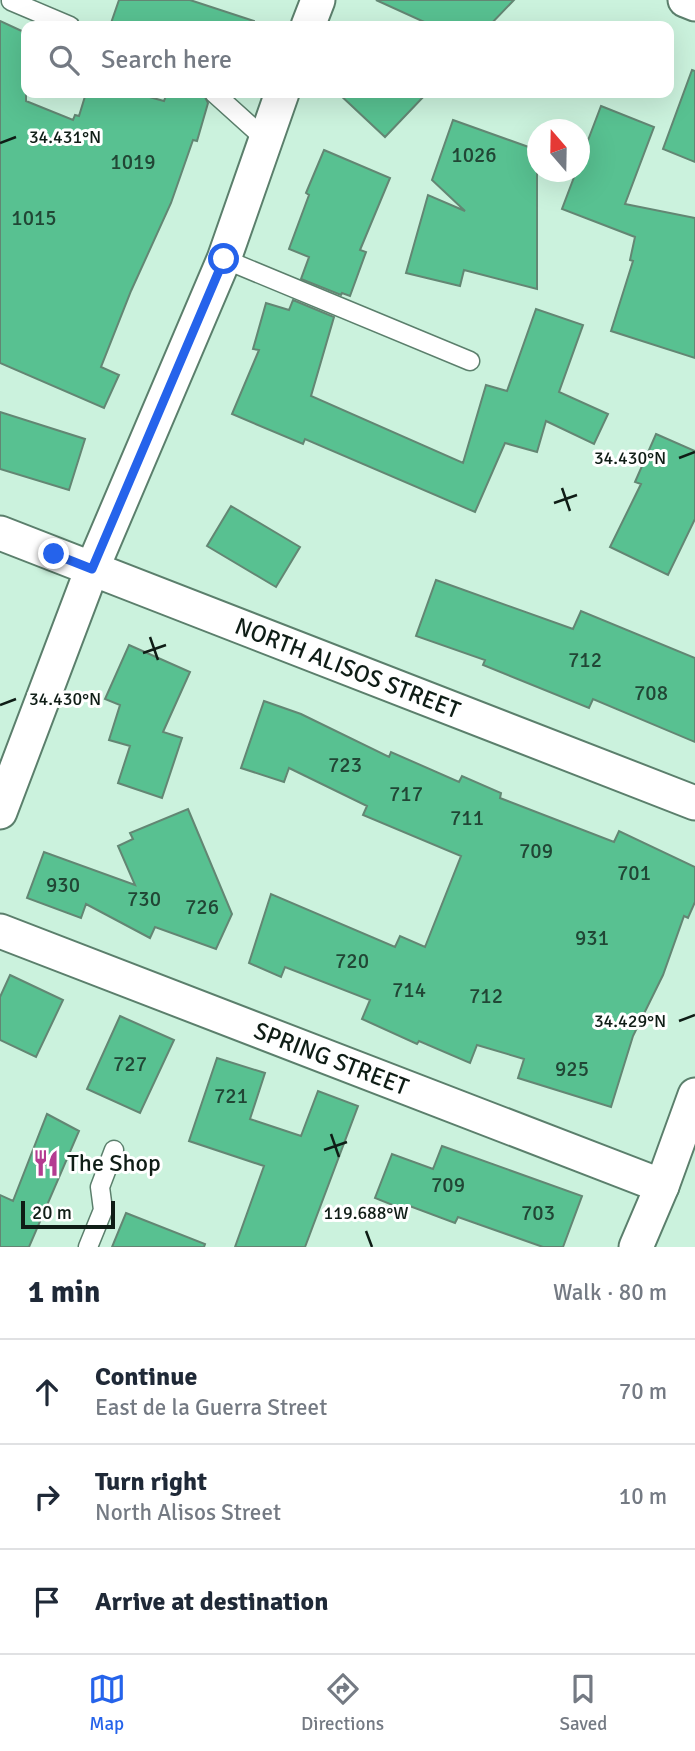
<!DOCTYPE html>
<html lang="en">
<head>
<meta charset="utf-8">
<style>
	body { margin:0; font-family:Signika,sans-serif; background:#f6f6f7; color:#1f2937 }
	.compass { position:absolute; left:527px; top:119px; width:63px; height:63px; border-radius:50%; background:#fff; box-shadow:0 7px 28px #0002; rotate:340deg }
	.scale { position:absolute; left:21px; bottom:18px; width:94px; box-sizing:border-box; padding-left:7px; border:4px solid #0f1d16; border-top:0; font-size:19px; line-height:24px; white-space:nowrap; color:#0f1d16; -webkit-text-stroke:5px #fff; paint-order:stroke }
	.stop { position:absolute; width:21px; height:21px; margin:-16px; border:5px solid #2563eb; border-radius:50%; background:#fff }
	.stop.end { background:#2563eb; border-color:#fff; box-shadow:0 2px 7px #0008 }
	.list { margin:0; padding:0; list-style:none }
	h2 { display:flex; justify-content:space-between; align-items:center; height:91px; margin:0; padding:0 28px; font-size:30px }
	h2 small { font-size:23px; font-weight:400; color:#747a83 }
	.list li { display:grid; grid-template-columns:46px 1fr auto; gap:21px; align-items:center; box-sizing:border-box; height:105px; padding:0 28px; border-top:2px solid #e0e1e3 }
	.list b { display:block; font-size:26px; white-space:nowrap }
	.list p { margin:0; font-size:23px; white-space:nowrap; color:#747a83 }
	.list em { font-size:23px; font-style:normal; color:#747a83 }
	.icon { flex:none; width:38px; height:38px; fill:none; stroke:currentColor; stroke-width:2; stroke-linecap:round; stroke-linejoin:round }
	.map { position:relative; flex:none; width:695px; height:1247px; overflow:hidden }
	.search { position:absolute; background:#fff; box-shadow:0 7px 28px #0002; left:21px; right:21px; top:21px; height:77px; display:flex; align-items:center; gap:18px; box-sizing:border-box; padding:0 24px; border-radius:14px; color:#747a83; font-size:26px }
	.sheet { height:406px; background:#fff }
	nav { display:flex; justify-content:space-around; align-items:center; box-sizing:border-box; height:98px; border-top:2px solid #e0e1e3; background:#fff; font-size:19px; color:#747a83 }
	nav a { display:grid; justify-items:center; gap:4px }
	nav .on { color:#2563eb }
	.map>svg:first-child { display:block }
	.building { fill:#58c191; stroke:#638673; stroke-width:2 }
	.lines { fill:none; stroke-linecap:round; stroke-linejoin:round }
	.service-casing { stroke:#5b7f6c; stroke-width:21 }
	.minor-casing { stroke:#5b7f6c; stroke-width:37 }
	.service { stroke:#fff; stroke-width:18 }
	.minor { stroke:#fff; stroke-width:33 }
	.route { stroke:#2563eb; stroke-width:9 }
	.ticks { fill:none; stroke:#0f1d16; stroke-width:2.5 }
	.labels { text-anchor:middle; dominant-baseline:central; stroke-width:6; stroke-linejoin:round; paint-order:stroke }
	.number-label { font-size:21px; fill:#214635 }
	.street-label { font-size:24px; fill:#0f1d16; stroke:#fff }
	.poi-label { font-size:24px; fill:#0f1d16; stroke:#fff; text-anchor:start }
	.ticks-label { font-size:18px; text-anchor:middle; fill:#0f1d16; stroke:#fff; stroke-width:6; stroke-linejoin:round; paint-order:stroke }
</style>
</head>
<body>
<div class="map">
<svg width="695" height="1247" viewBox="0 0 695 1247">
	<rect width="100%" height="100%" fill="#cbf2dd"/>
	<path class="building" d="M119,0H190L254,21V26H110Z
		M376,0H514L489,26H433Z
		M0,21L26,33V101L73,120L75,115L79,116L86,93H135L164,101L167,93H203L208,103L197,141L193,140L171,203L131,291L101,367L119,375L104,408L0,363Z
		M692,70L695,71V162L663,149Z
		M338,93H427L385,137Z
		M601,106L654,127L625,204L695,218V358L611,331L633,261L630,260L635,237L562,209L576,172H579V164Z
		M453,120L537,150V289L464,270L460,286L406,273L428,195L465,211L432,180Z
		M324,150L390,178L360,250L366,252L350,296L342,293L341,295L301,279L309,257L289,249L309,195L306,193Z
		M293,300L334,317L311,396L463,463L486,385L507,391L536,309L583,325L559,392L608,414L594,444L546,421L537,452L505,443L475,512L305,439L303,444L232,414L259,350L253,349L266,303L289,310Z
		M0,412L85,439L69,490L0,469Z
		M656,434L695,451V519L668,575L610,547L641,484L635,482Z
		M231,506L300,547L276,587L207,546Z
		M436,580L573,629L581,611L695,658V742L593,699L589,708L483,665L485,660L416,636Z
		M129,645L190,672L163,732L182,738L162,798L118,783L130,746L109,740L120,705L105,699Z
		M264,701L301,714L389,757L391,752L459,782L462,776L501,793L500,798L614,842L619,831L695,867V902L688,918L684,916L663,975L633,1036L611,1107L518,1078L524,1059L477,1045L470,1063L419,1041L417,1044L362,1019L370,1000L285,967L281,977L249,963L271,894L395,947L400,936L425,947L461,856L363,815L367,806L289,768L284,782L241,768Z
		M188,809L232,914L216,949L155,927L150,938L86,904L81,918L27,898L44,852L135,885L118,846L133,839L130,833Z
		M10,975L63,1000L36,1057L0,1040V997Z
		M120,1016L174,1040L140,1113L87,1089Z
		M217,1058L265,1073L250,1119L301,1136L318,1091L358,1106L305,1247H235L264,1166L189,1141Z
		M47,1114L79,1131L29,1247H0V1195L13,1201Z
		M442,1146L582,1196L563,1247H543L458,1217L455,1223L407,1205L405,1210L375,1198L392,1154L433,1169Z
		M126,1213L205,1244L204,1247H112Z"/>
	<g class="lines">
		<defs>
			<path id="service" d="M11,1L70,26
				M214,93L264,138
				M224,259L470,361
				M88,1247L103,1210L100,1187L114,1150"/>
			<g id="minor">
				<path d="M685,0L695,4"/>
				<path d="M308,26L318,0"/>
				<path id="s1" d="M0,533L695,803"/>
				<path d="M0,812L92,569L224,259L282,93"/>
				<path id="s2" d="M0,931L662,1186"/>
				<path d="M636,1247L662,1186L695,1095"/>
			</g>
		</defs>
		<use href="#service" class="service-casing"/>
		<use href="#minor" class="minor-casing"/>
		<use href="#service" class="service"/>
		<use href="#minor" class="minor"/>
	</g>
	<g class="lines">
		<path class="route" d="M54,554L92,569L224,259"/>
	</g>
	<path class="ticks" d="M0,143L16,137M679,458L695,452M562,488L570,511M554,503L577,495M150,637L158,660M143,653L166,645M0,705L16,699M679,1021L695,1015M331,1134L339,1157M324,1150L347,1142M366,1231L372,1247"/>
	<defs>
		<symbol id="restaurant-bare" viewBox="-9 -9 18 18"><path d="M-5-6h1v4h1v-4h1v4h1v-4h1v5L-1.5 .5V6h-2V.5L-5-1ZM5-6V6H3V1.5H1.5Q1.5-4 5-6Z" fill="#b43c91" stroke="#fff" stroke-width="2.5" paint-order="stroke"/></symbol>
	</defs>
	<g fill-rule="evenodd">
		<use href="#restaurant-bare" x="27" y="1144" width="38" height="38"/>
	</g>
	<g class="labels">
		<g class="number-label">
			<text x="474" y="155">1026</text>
			<text x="133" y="162">1019</text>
			<text x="34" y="218">1015</text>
			<text x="585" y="660">712</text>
			<text x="651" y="693">708</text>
			<text x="345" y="765">723</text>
			<text x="406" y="794">717</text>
			<text x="467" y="818">711</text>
			<text x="536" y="851">709</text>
			<text x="634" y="873">701</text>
			<text x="63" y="885">930</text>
			<text x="144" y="899">730</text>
			<text x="202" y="907">726</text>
			<text x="592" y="938">931</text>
			<text x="352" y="961">720</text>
			<text x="409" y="990">714</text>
			<text x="486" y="996">712</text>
			<text x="130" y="1064">727</text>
			<text x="572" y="1069">925</text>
			<text x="231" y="1096">721</text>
			<text x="448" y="1185">709</text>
			<text x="538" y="1213">703</text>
		</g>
		<g class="street-label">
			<text stroke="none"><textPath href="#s1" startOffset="373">NORTH ALISOS STREET</textPath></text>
			<text stroke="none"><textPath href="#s2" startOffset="355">SPRING STREET</textPath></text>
		</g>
		<g class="poi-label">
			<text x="67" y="1163">The Shop</text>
		</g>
	</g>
	<g class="ticks-label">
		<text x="65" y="143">34.431°N</text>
		<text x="630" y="464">34.430°N</text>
		<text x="65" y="705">34.430°N</text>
		<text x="630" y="1027">34.429°N</text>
		<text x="366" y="1219">119.688°W</text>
	</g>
</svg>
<svg class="compass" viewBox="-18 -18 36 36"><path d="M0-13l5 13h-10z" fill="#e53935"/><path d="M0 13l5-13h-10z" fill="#747a83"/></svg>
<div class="scale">20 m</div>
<div class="stop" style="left:224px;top:259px"></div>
<div class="stop end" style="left:54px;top:554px"></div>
<div class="search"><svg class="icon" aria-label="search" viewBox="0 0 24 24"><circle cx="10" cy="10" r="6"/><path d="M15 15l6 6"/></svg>Search here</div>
</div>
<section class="sheet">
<h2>1 min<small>Walk · 80 m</small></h2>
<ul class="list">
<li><svg class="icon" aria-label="ahead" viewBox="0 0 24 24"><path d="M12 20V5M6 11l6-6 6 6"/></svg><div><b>Continue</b><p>East de la Guerra Street</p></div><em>70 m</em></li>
<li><svg class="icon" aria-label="right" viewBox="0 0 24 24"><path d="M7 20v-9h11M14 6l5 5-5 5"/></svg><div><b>Turn right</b><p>North Alisos Street</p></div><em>10 m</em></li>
<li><svg class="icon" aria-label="arrive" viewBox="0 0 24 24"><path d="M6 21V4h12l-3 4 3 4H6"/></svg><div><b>Arrive at destination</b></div></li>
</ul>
</section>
<nav>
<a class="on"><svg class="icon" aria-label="map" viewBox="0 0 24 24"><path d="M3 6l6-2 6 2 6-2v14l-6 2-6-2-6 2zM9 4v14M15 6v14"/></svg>Map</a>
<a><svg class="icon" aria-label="directions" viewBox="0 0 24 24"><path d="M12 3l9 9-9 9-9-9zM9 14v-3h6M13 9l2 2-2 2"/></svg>Directions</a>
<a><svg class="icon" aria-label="saved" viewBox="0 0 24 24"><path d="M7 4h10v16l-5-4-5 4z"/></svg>Saved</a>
</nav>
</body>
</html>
